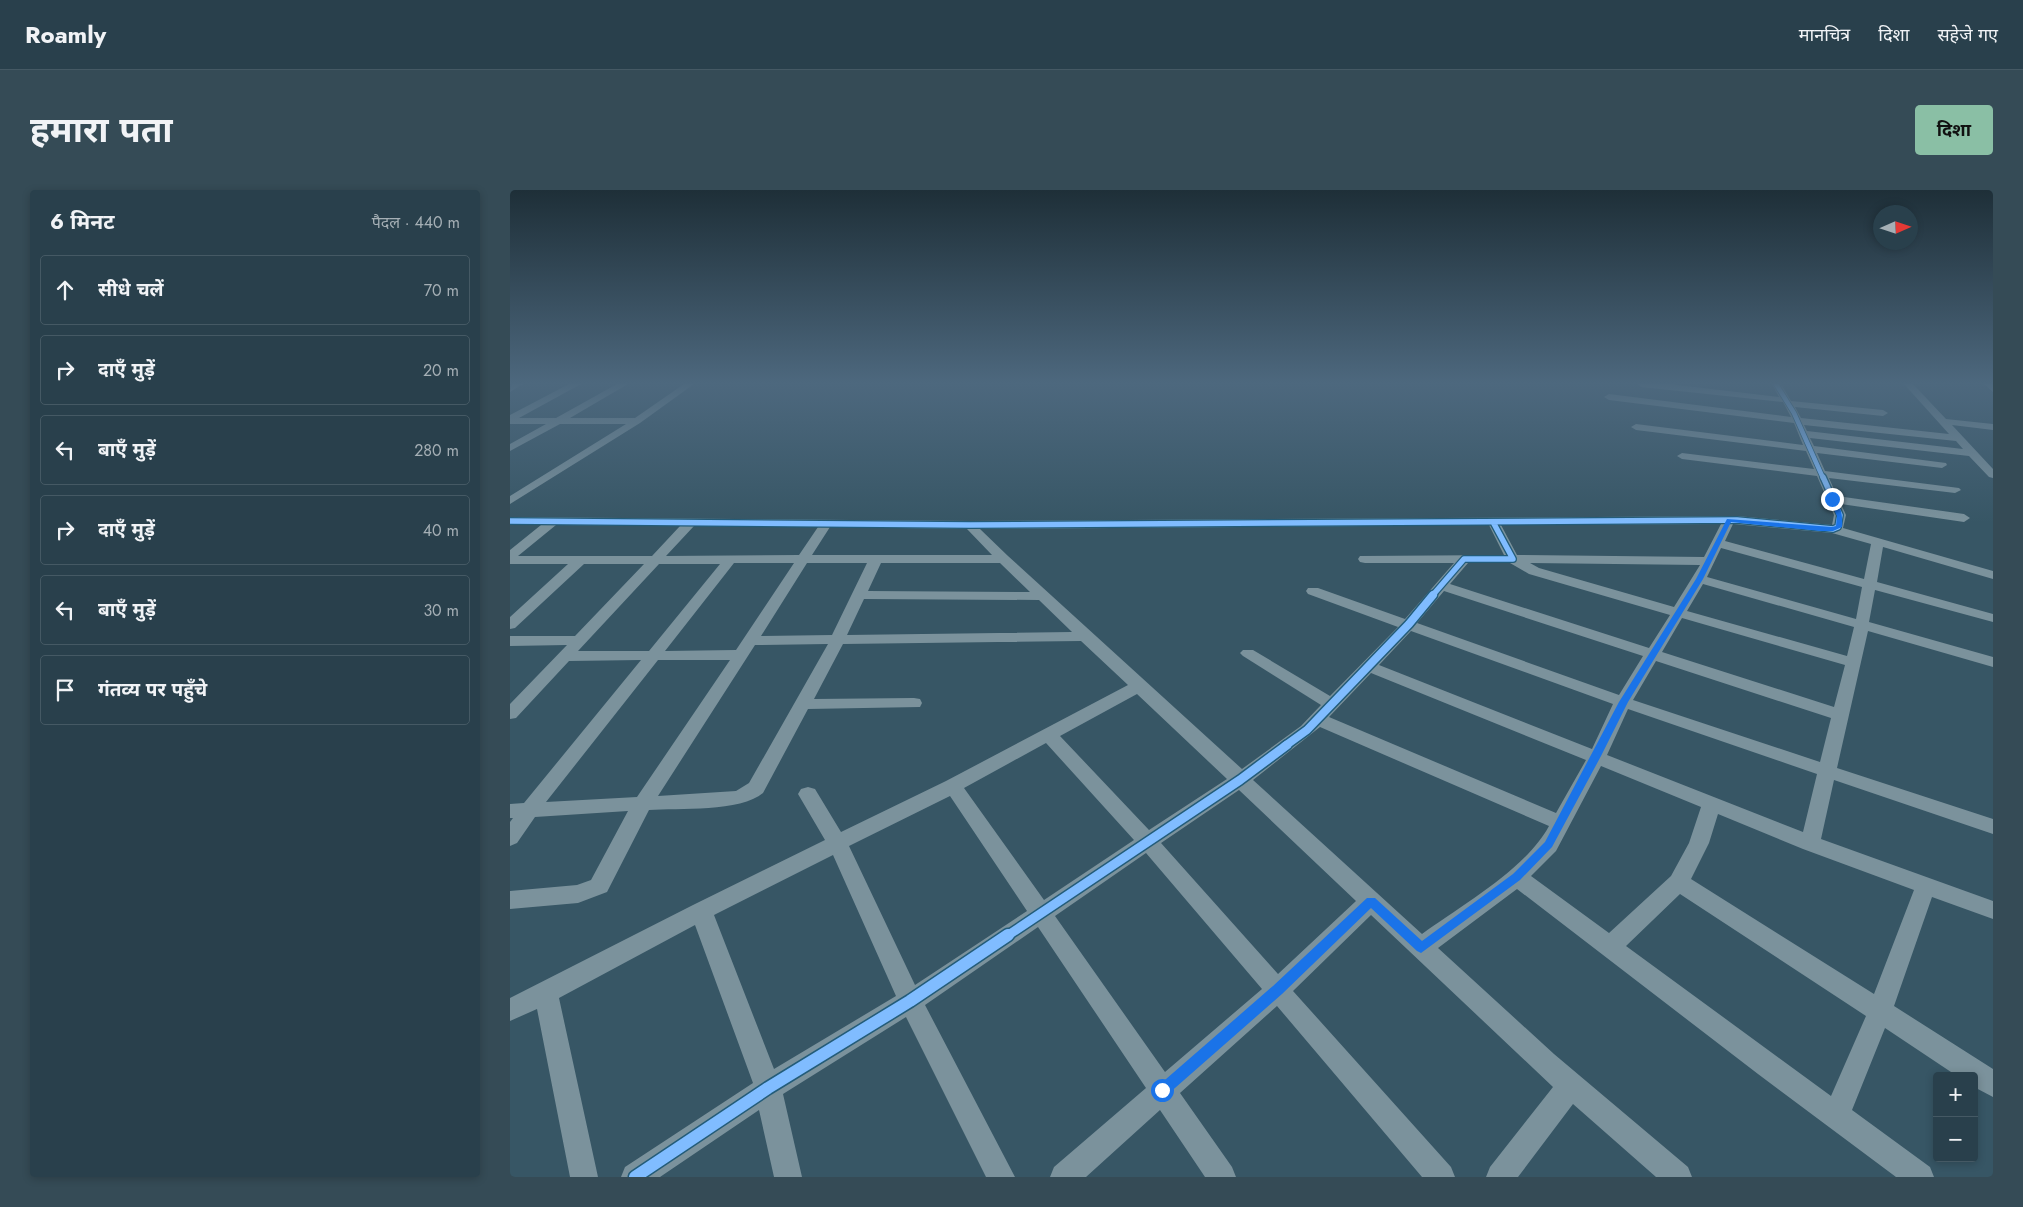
<!DOCTYPE html>
<html lang="hi">
<head>
<meta charset="utf-8">
<style>
	body { margin:0; font-family:Jost,"Noto Sans Devanagari",sans-serif; background:#354b56; color:#f1f3f6 }
	.controls { position:absolute; right:15px; bottom:15px; display:grid; overflow:hidden; border-radius:5px; box-shadow:0 2px 8px #0003 }
	.controls button { width:45px; height:45px; display:grid; place-items:center; padding:0; border:0; border-bottom:1px solid #455964; background:#29404c; color:#f1f3f6; font:25px sans-serif }
	.compass { position:absolute; left:1363px; top:15px; width:45px; height:45px; border-radius:50%; background:#29404c; box-shadow:0 2px 8px #0003; rotate:87deg }
	.stop { position:absolute; width:15px; height:15px; margin:-11px; border:4px solid #1a73e8; border-radius:50%; background:#fff }
	.stop.end { background:#1a73e8; border-color:#fff; box-shadow:0 1px 5px #0008 }
	.list { margin:0; padding:0; list-style:none }
	h2 { display:flex; justify-content:space-between; align-items:center; height:65px; margin:0; padding:0 20px; font-size:21px }
	h2 small { font-size:16px; font-weight:400; color:#a5afb5 }
	.list li { display:grid; grid-template-columns:32px 1fr auto; gap:15px; align-items:center; box-sizing:border-box; height:70px; margin:0 10px 10px; padding:0 10px; border:1px solid #455964; border-radius:5px }
	.list b { display:block; font-size:19px; white-space:nowrap }
	.list em { font-size:16px; font-style:normal; color:#a5afb5 }
	.icon { flex:none; width:28px; height:28px; fill:none; stroke:currentColor; stroke-width:2; stroke-linecap:round; stroke-linejoin:round }
	.map { position:relative; flex:none; width:1483px; height:987px; overflow:hidden; border-radius:5px }
	header { display:flex; align-items:center; gap:30px; box-sizing:border-box; height:70px; padding:0 25px; background:#29404c; border-bottom:1px solid #455964 }
	header strong { font-size:24px }
	nav { display:flex; gap:28px; margin-inline-start:auto; font-size:18px }
	.intro { display:flex; align-items:center; justify-content:space-between; box-sizing:border-box; height:120px; padding:0 30px }
	h1 { margin:0; font-size:35px }
	.button { padding:12px 22px; border-radius:5px; background:#8abfa5; color:#111; font-size:18px; font-weight:700 }
	main { display:flex; gap:30px; padding:0 30px }
	aside { flex:1; background:#29404c; border-radius:5px; box-shadow:0 2px 8px #0003 }
	.map>svg:first-child { display:block }
	.lines { fill:none; stroke-linecap:round; stroke-linejoin:round }
	.minor { fill:#7b929c; fill-rule:evenodd }
	.cycleway-far4-casing { stroke:#235c79; stroke-width:6 }
	.cycleway-far3-casing { stroke:#235c79; stroke-width:8 }
	.cycleway-far2-casing { stroke:#235c79; stroke-width:11 }
	.cycleway-far1-casing { stroke:#235c79; stroke-width:12 }
	.cycleway-casing { stroke:#235c79; stroke-width:15 }
	.cycleway-far4 { stroke:#80bcff; stroke-width:4.5 }
	.cycleway-far3 { stroke:#80bcff; stroke-width:5.5 }
	.cycleway-far2 { stroke:#80bcff; stroke-width:8 }
	.cycleway-far1 { stroke:#80bcff; stroke-width:9 }
	.cycleway { stroke:#80bcff; stroke-width:12 }
	.route { fill:#1a73e8 }
</style>
</head>
<body>
<header>
<strong>Roamly</strong>
<nav><a>मानचित्र</a><a>दिशा</a><a>सहेजे गए</a></nav>
</header>
<div class="intro"><h1>हमारा पता</h1><a class="button">दिशा</a></div>
<main>
<aside>
<h2>6 मिनट<small>पैदल · 440 m</small></h2>
<ul class="list">
<li><svg class="icon" aria-label="ahead" viewBox="0 0 24 24"><path d="M12 20V5M6 11l6-6 6 6"/></svg><div><b>सीधे चलें</b></div><em>70 m</em></li>
<li><svg class="icon" aria-label="right" viewBox="0 0 24 24"><path d="M7 20v-9h11M14 6l5 5-5 5"/></svg><div><b>दाएँ मुड़ें</b></div><em>20 m</em></li>
<li><svg class="icon" aria-label="left" viewBox="0 0 24 24"><path d="M17 20v-9H6M10 6l-5 5 5 5"/></svg><div><b>बाएँ मुड़ें</b></div><em>280 m</em></li>
<li><svg class="icon" aria-label="right" viewBox="0 0 24 24"><path d="M7 20v-9h11M14 6l5 5-5 5"/></svg><div><b>दाएँ मुड़ें</b></div><em>40 m</em></li>
<li><svg class="icon" aria-label="left" viewBox="0 0 24 24"><path d="M17 20v-9H6M10 6l-5 5 5 5"/></svg><div><b>बाएँ मुड़ें</b></div><em>30 m</em></li>
<li><svg class="icon" aria-label="arrive" viewBox="0 0 24 24"><path d="M6 21V4h12l-3 4 3 4H6"/></svg><div><b>गंतव्य पर पहुँचे</b></div></li>
</ul>
</aside>
<div class="map">
<svg width="1483" height="987" viewBox="0 0 1483 987">
	<rect width="100%" height="100%" fill="#375665"/>
	<g class="lines">
		<path class="minor" d="M2,194H13L0,202Z
			M59,194H71L9,228H46L107,194H118L60,228H125L174,194H184L130,233L0,314V306L116,234H50L0,261V254L36,234H0V225Z
			M1127,194H1159L1269,207L1262,194H1271L1281,211L1373,220L1378,223L1373,226L1285,217L1291,228L1439,244L1394,194H1403L1436,229L1483,234V240L1442,235L1483,279V288L1479,287L1459,266L1300,248L1304,256L1436,273L1437,275L1432,278L1307,263L1315,281L1449,298L1451,300L1445,303L1319,288L1327,306L1454,324L1460,328L1454,332L1331,314L1336,325L1333,338L1483,381V389L1373,357L1367,392L1483,424V432L1365,400L1359,432L1483,467V477L1358,441L1327,578L1483,629V644L1324,590L1311,649L1483,711V729L1422,707L1384,816L1483,879V907L1464,897V886H1447L1375,838L1342,920L1420,977L1424,987H1386L1248,884L1007,699L928,758L1044,864L1178,977L1182,987H1146L1063,914L1008,987H976L980,977L1043,897L861,725L783,801L941,977L945,987H912L767,816L670,903L722,977L726,987H695L650,920L576,987H540L544,977L636,898L528,737L415,815L505,987H476L396,827L273,904L292,987H264L249,920L150,987H111L115,977L243,893L185,735L49,808L88,987H60L27,819L0,831V808L183,715L315,650L288,604L291,599L298,597L305,599L331,642L436,591L618,495L571,451L333,454L304,509L404,508L410,509L412,513L410,517L298,519L253,603C231,622 168,618 139,620L97,702L68,713L0,719V701L67,695L81,690L118,621L25,627L7,653L0,656V632L3,628H0V614L14,613L131,470L59,471L6,528L0,529V514L57,455L0,456V446H65L134,374H74L5,438L0,439V427L58,374H0V360L31,335H0V327L460,331L1227,326L1322,335L1324,325L1307,286L1172,269L1167,266L1172,263L1304,279L1296,261L1126,240L1121,237L1126,234L1293,255L1284,233L1099,210L1094,207L1099,204L1281,227L1273,212L1131,197ZM1294,235L1446,251L1453,259L1297,241ZM1211,334L1194,367L1007,365L991,335ZM1223,334L1322,343L1361,354L1354,389L1215,351ZM46,335L170,336L142,366H8ZM979,335L994,365L850,366L848,369L850,372L855,373H944L895,429L808,398H798L796,401L798,404L888,437L820,506L743,460H733L730,463L733,466L811,515L791,536L732,579L498,366L470,339ZM184,336L308,337L289,365L156,366ZM320,337L457,339L482,365H302ZM1211,358L1352,397L1346,429L1197,387ZM224,373H284L226,460L155,461ZM297,373H357L322,445L251,446ZM371,373H490L520,402L358,401ZM958,373H1000L1019,384L1160,425L1139,458L940,394ZM1020,373L1190,375L1164,417L1029,378ZM149,374H210L139,461H68ZM1193,394L1344,437L1337,466L1177,421ZM934,401L1133,466L1109,505L907,433ZM354,409L529,410L562,442L337,445ZM1172,428L1335,475L1324,517L1152,462ZM901,441L1103,514L1082,559L869,475ZM318,454L239,593L226,601L148,606L245,455ZM148,470H220L127,607L36,612ZM1146,471L1321,528L1310,572L1123,510ZM861,483L1076,570L1046,623L819,527ZM627,504L717,589L639,640L550,546ZM1118,519L1307,584L1293,642L1097,565ZM810,537L1039,636C1016,679 952,715 912,744L743,590ZM536,553L624,650L534,710L454,598ZM1091,576L1191,617L1179,653L1161,686L1099,743L1021,686L1046,661ZM729,600L846,711L768,784L651,653ZM440,606L517,721L405,795L339,656ZM1208,624L1293,659L1404,700L1364,804L1181,689L1199,653ZM636,663L752,799L655,882L545,726ZM323,665L386,806L264,879L204,725ZM1170,704L1356,826L1321,906L1116,756Z
			M1474,194H1483V202Z"/>
		<defs>
			<path id="cycleway-far4" d="M1266,194L1284,223L1313,288"/>
			<path id="cycleway-far3" d="M0,331L460,335L1227,330L1323,339L1328,337L1330,325L1313,287
				M922,406L954,369H1003L983,332"/>
			<path id="cycleway-far2" d="M775,556L797,540L899,434L923,405"/>
			<path id="cycleway-far1" d="M497,746L730,590L777,555"/>
			<path id="cycleway" d="M125,987L258,898L400,811L498,745"/>
		</defs>
		<use href="#cycleway-far4" class="cycleway-far4-casing"/>
		<use href="#cycleway-far3" class="cycleway-far3-casing"/>
		<use href="#cycleway-far2" class="cycleway-far2-casing"/>
		<use href="#cycleway-far1" class="cycleway-far1-casing"/>
		<use href="#cycleway" class="cycleway-casing"/>
		<use href="#cycleway-far4" class="cycleway-far4"/>
		<use href="#cycleway-far3" class="cycleway-far3"/>
		<use href="#cycleway-far2" class="cycleway-far2"/>
		<use href="#cycleway-far1" class="cycleway-far1"/>
		<use href="#cycleway" class="cycleway"/>
	</g>
	<linearGradient id="sky" x2="0" y2="1"><stop stop-color="#1e2f38"/><stop offset="0.58" stop-color="#4d687e"/><stop offset="1" stop-color="#4d687e" stop-opacity="0"/></linearGradient>
	<rect width="1483" height="333" fill="url(#sky)"/>
	<path class="route" d="M1322,307C1331,314 1333,326 1332,337L1323,341H1311L1221,332L1193,389L1118,512L1091,566L1042,657L1010,690L911,763L907,761L861,718L772,804L657,905L652,907L648,905L646,900L648,896L763,796L857,708H865L912,751L1003,684L1035,652L1109,512L1186,389L1217,329L1322,337L1326,336L1327,326L1319,309Z"/>
</svg>
<div class="controls">
<button>+</button>
<button>−</button>
</div>
<svg class="compass" viewBox="-18 -18 36 36"><path d="M0-13l5 13h-10z" fill="#e53935"/><path d="M0 13l5-13h-10z" fill="#a5afb5"/></svg>
<div class="stop" style="left:652px;top:900px"></div>
<div class="stop end" style="left:1322px;top:309px"></div>
</div>
</main>
</body>
</html>
